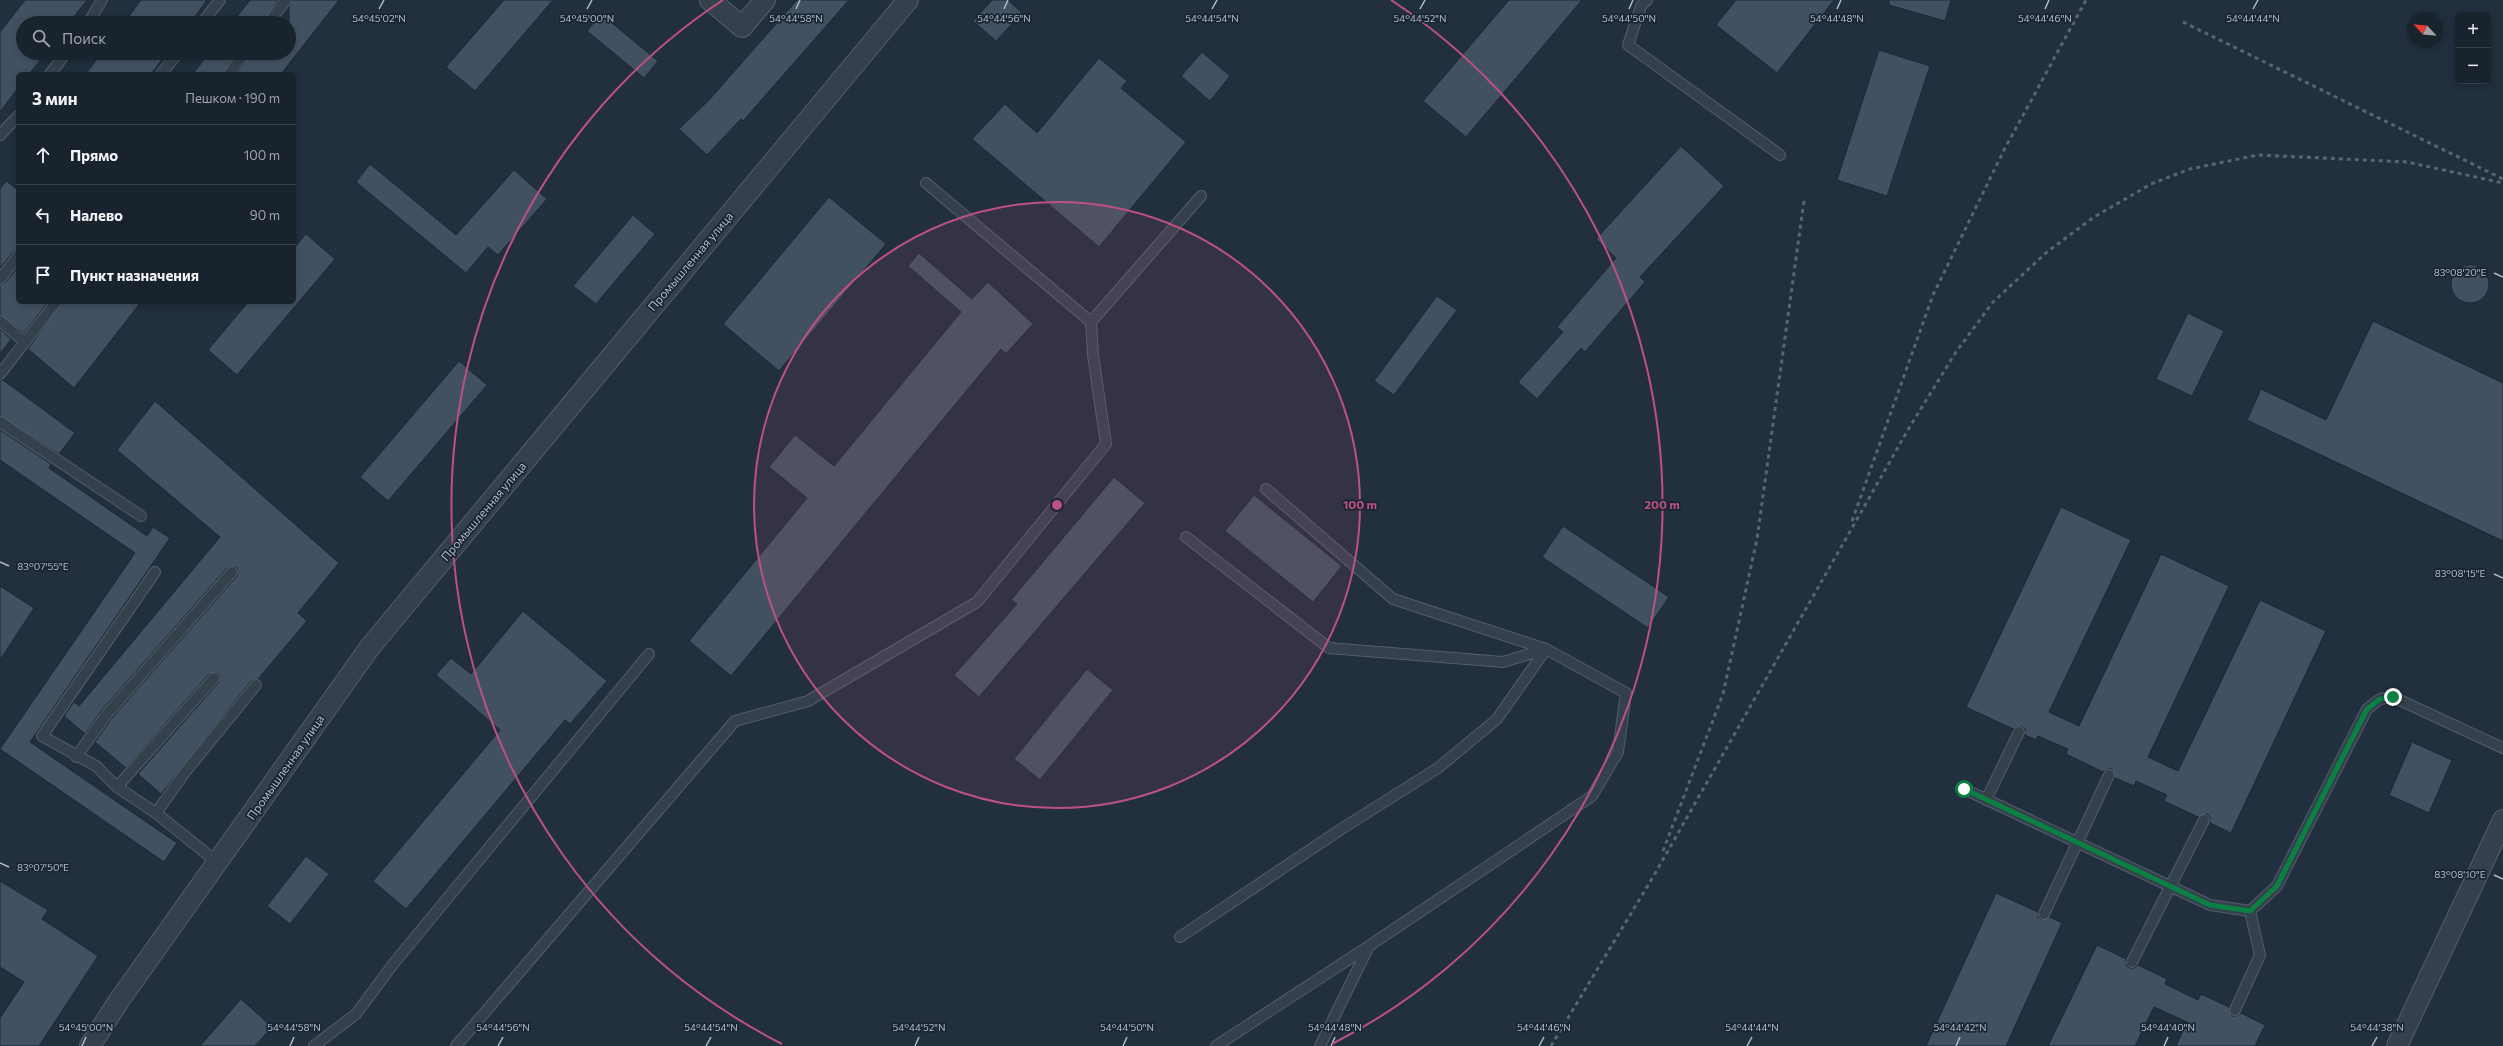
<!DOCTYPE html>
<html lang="ru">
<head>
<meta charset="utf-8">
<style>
	body { margin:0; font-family:Commissioner,sans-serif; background:#222b36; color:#f1f3f6 }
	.controls { position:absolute; right:12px; top:12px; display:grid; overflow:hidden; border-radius:6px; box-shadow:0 2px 6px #0003 }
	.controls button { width:36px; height:36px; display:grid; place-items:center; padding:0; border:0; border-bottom:1px solid #37404a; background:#19232e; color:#f1f3f6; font:20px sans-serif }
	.compass { position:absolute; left:2407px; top:12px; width:36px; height:36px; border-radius:50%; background:#19232e; box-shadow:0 2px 6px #0003; rotate:296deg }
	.stop { position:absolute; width:12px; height:12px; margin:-9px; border:3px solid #0b8043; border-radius:50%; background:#fff }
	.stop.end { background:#0b8043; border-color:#fff; box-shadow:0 1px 4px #0008 }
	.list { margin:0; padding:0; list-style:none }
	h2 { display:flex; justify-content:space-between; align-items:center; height:52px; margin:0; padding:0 16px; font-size:17px }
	h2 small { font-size:13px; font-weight:400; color:#9fa4aa }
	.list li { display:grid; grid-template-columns:26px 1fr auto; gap:12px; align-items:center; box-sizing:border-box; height:60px; padding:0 16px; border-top:1px solid #37404a }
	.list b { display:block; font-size:15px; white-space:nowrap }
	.list em { font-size:13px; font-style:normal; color:#9fa4aa }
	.icon { flex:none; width:22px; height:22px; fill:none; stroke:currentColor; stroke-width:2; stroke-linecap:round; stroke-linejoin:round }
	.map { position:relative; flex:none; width:2503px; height:1046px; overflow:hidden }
	.search { position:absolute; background:#19232e; box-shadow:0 2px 6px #0003; left:16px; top:16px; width:280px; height:44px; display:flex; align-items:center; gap:10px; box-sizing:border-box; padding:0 14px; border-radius:22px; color:#9fa4aa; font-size:15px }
	.panel { position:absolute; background:#19232e; box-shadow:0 2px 6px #0003; left:16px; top:72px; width:280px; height:232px; border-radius:6px }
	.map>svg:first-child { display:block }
	.building { fill:#425162; stroke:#1c2734 }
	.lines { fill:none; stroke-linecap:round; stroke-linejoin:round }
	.lane-casing { stroke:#535e6b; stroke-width:12 }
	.street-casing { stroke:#535e6b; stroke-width:22 }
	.lane { stroke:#35404d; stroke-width:10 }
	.street { stroke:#35404d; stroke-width:20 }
	.rail { stroke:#576575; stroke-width:3; stroke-dasharray:4 4; stroke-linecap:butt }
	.route { stroke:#0b8043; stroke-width:5 }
	.ticks { fill:none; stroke:#b1bbc9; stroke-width:1.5 }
	.ring { fill:none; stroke:#bc5182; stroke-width:2 }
	.labels { text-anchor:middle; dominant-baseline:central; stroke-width:3.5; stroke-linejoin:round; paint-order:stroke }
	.street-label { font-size:12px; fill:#b1bbc9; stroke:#1a2532 }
	.ticks-label { font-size:10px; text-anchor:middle; fill:#b1bbc9; stroke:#1a2532; stroke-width:3.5; stroke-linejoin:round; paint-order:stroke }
	.centre { fill:#bc5182; stroke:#1a2532; stroke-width:2 }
	.ring-label { font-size:12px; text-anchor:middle; font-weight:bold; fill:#bc5182; stroke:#1a2532; stroke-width:3.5; stroke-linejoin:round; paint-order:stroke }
</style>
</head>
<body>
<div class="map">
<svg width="2503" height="1046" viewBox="0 0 2503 1046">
	<rect width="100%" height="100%" fill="#212f3e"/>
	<path class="building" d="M25,0H87L69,23H23V53H46L29,74H18V88L0,112V32Z
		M141,0H207L190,23H124Z
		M250,0H278L262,23H232Z
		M292,0H339L281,74H237L251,53H289V7Z
		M504,0H553L475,91L446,67Z
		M797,0H849L743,121L741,119L707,155L679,129L710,99Z
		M992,0H1008L1022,13L996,41L973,21Z
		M1509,0H1582L1466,137L1423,101Z
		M1736,0H1834L1777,73L1716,25Z
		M1889,0H1951L1945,21L1889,5Z
		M601,14L658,61L644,78L587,31Z
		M1879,50L1930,66L1887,196L1837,180Z
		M1202,52L1230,76L1210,101L1181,76Z
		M101,53H167L151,74H86Z
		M209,53H237L223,74H193Z
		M1099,58L1127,81L1121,88L1186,142L1099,247L972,139L1005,104L1037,133Z
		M1681,146L1724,186L1640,277L1645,282L1585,352L1581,348L1537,399L1518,382L1563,332L1557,327L1616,258L1596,239Z
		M370,164L456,235L514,170L547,199L498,255L488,247L466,273L356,182Z
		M6,181L18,190V250L13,252L0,268V189Z
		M829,197L886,244L779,371L723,324Z
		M633,215L655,234L596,304L573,286Z
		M306,234L335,259L237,375L208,350L248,302H294V248Z
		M919,253L972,299L988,282L1033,324L1006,354L1001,349L731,676L689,641L807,498L769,467L795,435L834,466L961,312L908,266Z
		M2451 284a19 19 0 1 1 38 0a19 19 0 1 1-38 0Z
		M18,267V302H48L24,333L0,315V285L5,283Z
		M1437,296L1457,310L1394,395L1374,381Z
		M62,302H141L74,388L28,349Z
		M2188,313L2224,331L2192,396L2156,379Z
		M2373,321L2503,383V541L2247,420L2261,389L2326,420Z
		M0,329L11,339L0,354Z
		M459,361L487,385L388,501L360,477Z
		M0,380H3L75,433L59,454L0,416Z
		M155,401L339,563L298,613L307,621L258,679L251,681L161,794L138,774L219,682L220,676L218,673L209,674L126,768L95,742L112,718L237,576L238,570L236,567L227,568L102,710L85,734L64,716L74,702L79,706L220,537L117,450Z
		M0,430L51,464L49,468L147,536L153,527L170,538L30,742L177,843L164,862L0,749L135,553L0,460Z
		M1114,477L1145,503L979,697L954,675L1017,604L1011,600Z
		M1254,495L1342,566L1313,602L1225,531Z
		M2061,507L2131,540L2049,712L2079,726L2161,554L2229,586L2148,757L2178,771L2260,600L2326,631L2231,833L2210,823V817L2207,814L2198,817L2164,801L2167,795L2136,781L2134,786L2115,778L2112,769H2108L2103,772L2066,754L2068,749L2038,736L2036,740L2025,735V729L2021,726L2013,729L1966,707Z
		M1563,526L1669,597L1648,628L1542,557Z
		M0,586L34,608L0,660Z
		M523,611L607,681L570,724L565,720L406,909L373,881L500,730L436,675L451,658L471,674Z
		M1087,669L1113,690L1040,780L1014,759Z
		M2412,742L2452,760L2429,813L2389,795Z
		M306,856L329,874L290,924L267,906Z
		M0,881L48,910L42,919L98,956L39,1046H0V1018L24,982L0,967Z
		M1996,893L2038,912V917L2042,920L2050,917L2062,923L2006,1046H1926Z
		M2097,945L2126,959V965L2129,968H2135L2138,965L2167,979L2165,984L2198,1000L2201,994L2229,1007L2232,1016H2236L2241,1013L2265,1025L2255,1046H2176L2187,1022L2154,1007L2135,1046H2048Z
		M241,999L272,1027L255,1046H200Z"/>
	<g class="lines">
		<defs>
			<path id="lane" d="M1647,0L1641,6L1628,45L1780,155
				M88,23L102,0
				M202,23L220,0
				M268,23L286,0
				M50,74L66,53
				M161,74L178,53
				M229,74L245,53
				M0,135L18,116
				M0,279L18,256
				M0,321L25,342
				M1091,322L1201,196
				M0,374L56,302
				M0,422L141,516
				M1266,489L1393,599L1546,649L1626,693L1618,752L1592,796L1369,946L1320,1046
				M1186,537L1329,648L1503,662L1546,649
				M155,572L42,736L96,766L117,787L156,813L217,862
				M76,757L107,714L232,572
				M117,787L214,678
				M1964,789L2210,905L2250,911L2277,886L2367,709L2380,699L2393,697L2503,748
				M1986,800L2019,732
				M156,813L186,771L256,685
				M2044,914L2109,775
				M1180,937L1346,826L1438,768L1497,719L1546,649
				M2132,962L2204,820
				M2235,1010L2260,955L2250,911
				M314,1046L356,1014L394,963L649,654
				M456,1046L735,721L808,701L977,602L1106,444L1093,355L1091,322L926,183
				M1216,1046L1369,946"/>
			<path id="street" d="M710,0L742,27L765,0
				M90,1046L118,1002L370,647L908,0
				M2397,1046L2503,820"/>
		</defs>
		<use href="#lane" class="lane-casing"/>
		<use href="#street" class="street-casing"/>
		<use href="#lane" class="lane"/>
		<use href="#street" class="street"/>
		<path class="rail" d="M2183,22L2503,179
			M1852,521L1933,295L2004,150L2086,0
			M1663,851L1723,694L1757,539L1804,201
			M1551,1046L1653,877L1909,428L1956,352L1993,302L2047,252L2094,217L2151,184L2190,169L2258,155L2407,162L2503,183"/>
	</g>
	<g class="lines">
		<path class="route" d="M1964,789L2210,905L2250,911L2277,886L2367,709L2380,699L2393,697"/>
	</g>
	<path class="ticks" d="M379,9L384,0M587,9L592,0M796,9L800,0M1004,9L1008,0M1212,9L1217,0M1420,9L1425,0M1629,9L1633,0M1837,9L1841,0M2045,9L2049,0M2253,9L2258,0M2494,273L2503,277M0,562L9,566M2494,574L2503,578M0,863L9,867M2494,875L2503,879M82,1046L86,1037M290,1046L294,1037M498,1046L503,1037M706,1046L711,1037M915,1046L919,1037M1123,1046L1127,1037M1331,1046L1335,1037M1539,1046L1544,1037M1747,1046L1752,1037M1956,1046L1960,1037M2164,1046L2168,1037M2372,1046L2377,1037"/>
	<circle cx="1057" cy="505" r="303" fill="#bc5182" fill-opacity=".12"/>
	<g class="ring">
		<circle cx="1057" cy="505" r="303"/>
		<path d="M782 1044A605 605 0 0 1 723 0M1391 0A605 605 0 0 1 1332 1044"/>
	</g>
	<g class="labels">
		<g class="street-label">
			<text transform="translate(690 261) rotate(-50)">Промышленная улица</text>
			<text transform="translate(483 511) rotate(-50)">Промышленная улица</text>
			<text transform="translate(285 767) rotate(-55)">Промышленная улица</text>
		</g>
	</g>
	<g class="ticks-label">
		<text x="379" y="22">54°45'02"N</text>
		<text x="587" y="22">54°45'00"N</text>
		<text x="796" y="22">54°44'58"N</text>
		<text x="1004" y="22">54°44'56"N</text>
		<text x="1212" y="22">54°44'54"N</text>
		<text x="1420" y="22">54°44'52"N</text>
		<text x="1629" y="22">54°44'50"N</text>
		<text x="1837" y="22">54°44'48"N</text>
		<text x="2045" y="22">54°44'46"N</text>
		<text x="2253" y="22">54°44'44"N</text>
		<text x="2460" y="276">83°08'20"E</text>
		<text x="43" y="570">83°07'55"E</text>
		<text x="2460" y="577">83°08'15"E</text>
		<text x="43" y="871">83°07'50"E</text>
		<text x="2460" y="878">83°08'10"E</text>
		<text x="86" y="1031">54°45'00"N</text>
		<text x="294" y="1031">54°44'58"N</text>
		<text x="503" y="1031">54°44'56"N</text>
		<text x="711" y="1031">54°44'54"N</text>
		<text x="919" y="1031">54°44'52"N</text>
		<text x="1127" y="1031">54°44'50"N</text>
		<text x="1335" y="1031">54°44'48"N</text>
		<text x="1544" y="1031">54°44'46"N</text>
		<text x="1752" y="1031">54°44'44"N</text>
		<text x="1960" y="1031">54°44'42"N</text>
		<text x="2168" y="1031">54°44'40"N</text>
		<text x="2377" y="1031">54°44'38"N</text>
	</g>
	<circle cx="1057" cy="505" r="6" class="centre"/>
	<g class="ring-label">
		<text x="1360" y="509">100 m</text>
		<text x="1662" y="509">200 m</text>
	</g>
</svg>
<div class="controls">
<button>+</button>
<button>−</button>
</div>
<svg class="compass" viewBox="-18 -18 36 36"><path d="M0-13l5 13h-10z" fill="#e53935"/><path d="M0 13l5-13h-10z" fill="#9fa4aa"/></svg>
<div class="stop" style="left:1964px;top:789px"></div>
<div class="stop end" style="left:2393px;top:697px"></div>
<div class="search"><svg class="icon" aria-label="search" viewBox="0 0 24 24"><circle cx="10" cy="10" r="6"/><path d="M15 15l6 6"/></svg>Поиск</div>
<section class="panel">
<h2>3 мин<small>Пешком · 190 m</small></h2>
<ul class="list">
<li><svg class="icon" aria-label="ahead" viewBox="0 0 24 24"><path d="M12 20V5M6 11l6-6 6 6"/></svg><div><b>Прямо</b></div><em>100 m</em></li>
<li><svg class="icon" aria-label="left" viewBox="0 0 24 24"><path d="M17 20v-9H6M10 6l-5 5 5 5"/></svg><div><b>Налево</b></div><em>90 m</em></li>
<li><svg class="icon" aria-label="arrive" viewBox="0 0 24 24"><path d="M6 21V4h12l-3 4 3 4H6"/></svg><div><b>Пункт назначения</b></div></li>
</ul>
</section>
</div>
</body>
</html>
